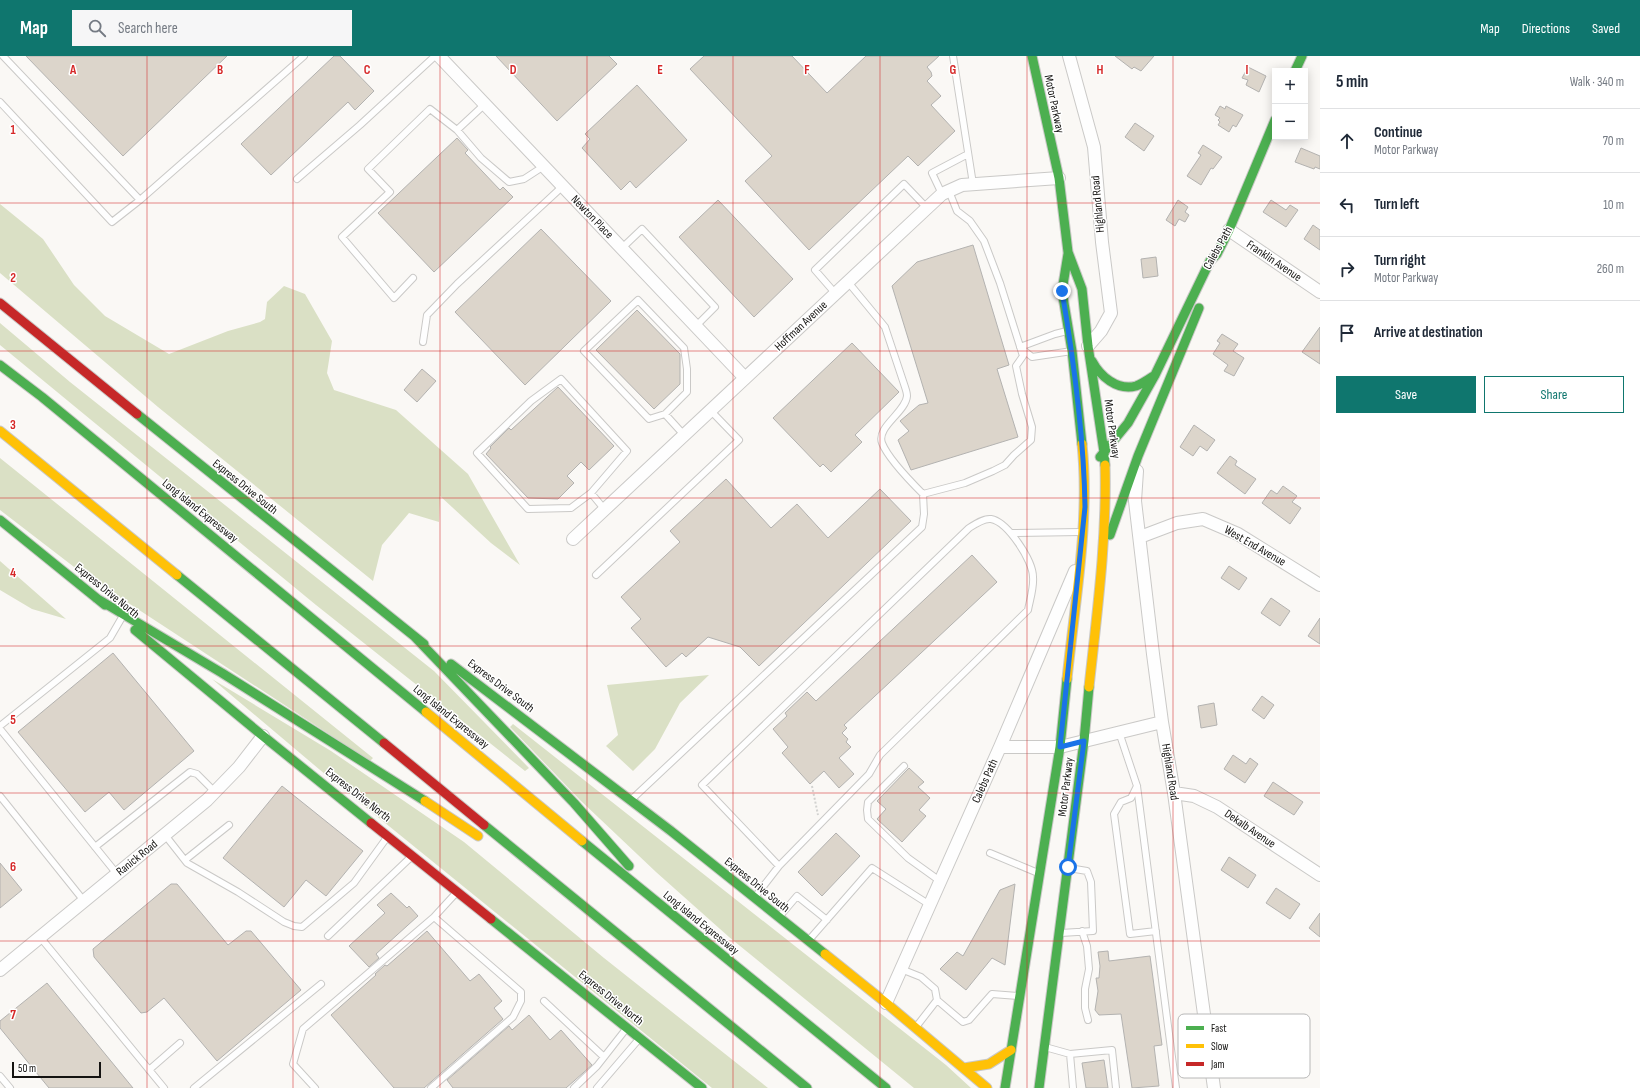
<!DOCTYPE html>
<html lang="en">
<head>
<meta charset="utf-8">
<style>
	body { margin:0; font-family:"Sofia Sans Condensed",sans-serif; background:#f6f6f7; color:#1f2937 }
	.controls { position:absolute; right:12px; top:12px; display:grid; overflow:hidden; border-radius:0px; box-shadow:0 2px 10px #0003 }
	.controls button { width:36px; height:36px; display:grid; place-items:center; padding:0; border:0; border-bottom:1px solid #e0e1e3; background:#fff; color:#1f2937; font:20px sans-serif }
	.scale { position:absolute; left:12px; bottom:10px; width:89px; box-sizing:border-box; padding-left:4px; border:2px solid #141311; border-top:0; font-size:11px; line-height:14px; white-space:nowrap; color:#141311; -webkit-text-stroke:3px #fff; paint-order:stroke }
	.stop { position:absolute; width:12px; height:12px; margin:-9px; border:3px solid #1a73e8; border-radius:50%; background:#fff }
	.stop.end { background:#1a73e8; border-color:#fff; box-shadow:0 1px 4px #0008 }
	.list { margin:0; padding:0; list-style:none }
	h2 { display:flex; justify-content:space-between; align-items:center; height:52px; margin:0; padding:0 16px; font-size:17px }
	h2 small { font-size:13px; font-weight:400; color:#747a83 }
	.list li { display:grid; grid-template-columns:26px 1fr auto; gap:12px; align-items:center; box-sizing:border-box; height:64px; padding:0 16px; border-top:1px solid #e0e1e3 }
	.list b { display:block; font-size:15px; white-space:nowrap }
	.list p { margin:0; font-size:13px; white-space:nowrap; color:#747a83 }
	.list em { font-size:13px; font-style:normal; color:#747a83 }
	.actions { display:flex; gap:8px; padding:12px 16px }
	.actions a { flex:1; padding:9px 0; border:1px solid #0f766e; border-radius:0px; text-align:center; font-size:14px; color:#0f766e }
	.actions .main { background:#0f766e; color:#fff }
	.icon { flex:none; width:22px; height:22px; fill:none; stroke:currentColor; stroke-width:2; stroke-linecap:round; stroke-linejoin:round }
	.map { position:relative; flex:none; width:1320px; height:1032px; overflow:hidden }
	header { display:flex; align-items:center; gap:24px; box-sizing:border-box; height:56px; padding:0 20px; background:#0f766e; color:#fff }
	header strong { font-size:19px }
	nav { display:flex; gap:22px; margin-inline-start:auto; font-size:14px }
	.search { width:280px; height:36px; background:#f6f6f7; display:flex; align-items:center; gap:10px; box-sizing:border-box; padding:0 14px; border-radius:0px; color:#747a83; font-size:15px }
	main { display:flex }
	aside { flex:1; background:#fff }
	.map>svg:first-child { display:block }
	.green { fill:#dae0c5 }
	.building { fill:#dcd5cb; stroke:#b3b2b0 }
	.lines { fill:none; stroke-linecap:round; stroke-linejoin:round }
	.lane-casing { stroke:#cac9c7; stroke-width:8 }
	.street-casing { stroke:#cac9c7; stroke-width:14 }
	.fast-casing { stroke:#cac9c7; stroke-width:11 }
	.slow-casing { stroke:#cac9c7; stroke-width:11 }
	.jam-casing { stroke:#cac9c7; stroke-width:11 }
	.path { stroke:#d2d2d0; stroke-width:2; stroke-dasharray:2 2; stroke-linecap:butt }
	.lane { stroke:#fefefe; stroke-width:6 }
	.street { stroke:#fefefe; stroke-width:12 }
	.fast { stroke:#4caf50; stroke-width:9 }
	.slow { stroke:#ffc107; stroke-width:9 }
	.jam { stroke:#c62828; stroke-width:9 }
	.route { stroke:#1a73e8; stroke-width:5 }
	.grid { fill:none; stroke:#d62828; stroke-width:1; stroke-opacity:0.55 }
	.labels { text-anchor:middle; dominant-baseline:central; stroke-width:3; stroke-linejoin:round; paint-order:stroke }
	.street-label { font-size:12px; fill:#141311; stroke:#fff }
	.key { fill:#fff; stroke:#b8b8b8; stroke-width:1 }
	.key-label { font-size:11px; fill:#141311 }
	.grid-label { font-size:13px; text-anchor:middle; font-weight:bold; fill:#d62828; stroke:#fff; stroke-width:3; stroke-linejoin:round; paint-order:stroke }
</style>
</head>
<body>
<header>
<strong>Map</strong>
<div class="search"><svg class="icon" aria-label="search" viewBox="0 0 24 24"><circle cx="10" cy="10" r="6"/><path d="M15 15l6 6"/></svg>Search here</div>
<nav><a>Map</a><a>Directions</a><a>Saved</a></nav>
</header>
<main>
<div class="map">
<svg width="1320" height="1032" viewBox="0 0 1320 1032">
	<rect width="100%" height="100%" fill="#faf8f5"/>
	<path class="green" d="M0,148L43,183L74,229L105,260L169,298L228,275L260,266L265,263L267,246L284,230L305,238L332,285L327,317L334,334L396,354L468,418L520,509L491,487L440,440L439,466L409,457L382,489L373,525L158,351L0,217Z
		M0,267L70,326L434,615L529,712L525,715L316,549L0,289Z
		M0,402L373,702L370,705L78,514L0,454Z
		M0,505L66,563L32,553L0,534Z
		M709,619L680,647L655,693L633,715L606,690L618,679L607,629Z
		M212,623L331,695L464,786L604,902L768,1032H712L326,719Z
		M513,668L946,1009L971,1032H914L729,881L656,816L580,744L510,671Z"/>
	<path class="building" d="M26,0H227L123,100Z
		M334,0H340L374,35L355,54L348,46L271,119L241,88Z
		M496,0H609L617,8L557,65Z
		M704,0H792L827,37L866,0H939L927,11L931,16L932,20L927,25L941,40L931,49L955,75L918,110L908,100L809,194L745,125L772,100L690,13Z
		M1115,0H1154L1141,15L1134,11L1132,13Z
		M1248,11L1266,20L1259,36L1246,29L1248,24L1242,22Z
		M637,29L687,84L636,132L630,125L621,134L582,92L590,83L585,78Z
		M1220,50L1225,53L1226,50L1243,59L1236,71L1233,69L1229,76L1218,69L1220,66L1218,64L1220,62L1215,59Z
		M1135,67L1154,80L1144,95L1125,81Z
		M457,82L468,94L465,97L500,134L503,131L513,141L434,216L378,157Z
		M1203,89L1222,101L1213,113L1211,112L1201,129L1187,120L1201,99L1198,97Z
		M1301,92L1320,100V113L1315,111L1314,113L1295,106Z
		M718,144L793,223L754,261L679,181Z
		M1178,144L1188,151L1185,156L1189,159L1185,166L1179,163L1175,170L1166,164Z
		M1271,144L1286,154L1290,149L1298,154L1286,171L1263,156Z
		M1313,169L1320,174V194L1304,183Z
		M541,173L611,245L525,329L455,256Z
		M973,189L1009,309L997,313L1018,381L911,414L898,384L909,375L900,365L919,349L928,347L892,230L917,206Z
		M1156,201L1158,220L1143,222L1141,203Z
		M637,254L680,298V328L654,353L596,294Z
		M1320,271V308L1302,296Z
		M1222,278L1238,288L1233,295L1244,302L1234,320L1224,315L1228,309L1213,298L1220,287L1217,285Z
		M852,287L899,336L855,379L862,386L831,416L823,408L820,411L773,362Z
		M422,313L436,325L417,346L404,334Z
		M558,331L614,390L589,414L581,406L567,420L574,427L558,443L528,442L486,398L491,392L490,391L509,372L511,374Z
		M1194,369L1215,384L1207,395L1200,390L1193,400L1180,391Z
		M1230,400L1237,405L1235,409L1256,423L1245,438L1217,417Z
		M726,423L771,472L797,448L828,482L880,433L911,465L759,610L740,591L708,581L686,601L682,597L666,611L631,572L641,563L621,541L680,486L670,475Z
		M1283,430L1297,440L1292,446L1301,452L1290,468L1262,447L1271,434L1277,438Z
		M972,499L997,526L844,669L847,672L842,677L848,683L846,686L851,691L839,702L854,718L839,732L824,715L810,728L782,697L788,691L773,673L787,660L785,657L807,636L816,645Z
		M1229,510L1247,522L1239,534L1221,522Z
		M1271,542L1290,555L1280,570L1261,557Z
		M1320,562V588L1308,580Z
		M113,597L194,695L124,754L109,736L85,756L18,676Z
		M1262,640L1274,649L1264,663L1252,654Z
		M1214,647L1217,669L1201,672L1198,650Z
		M1233,699L1246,708L1250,702L1258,708L1245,727L1224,713Z
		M909,712L924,726L918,731L930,742L919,754L926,760L902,786L877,763L886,753L877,745Z
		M1273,726L1303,746L1294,759L1264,740Z
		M282,730L363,795L326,840L306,824L284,851L223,802Z
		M836,777L860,800L822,840L798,816Z
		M1229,801L1256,819L1248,832L1221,814Z
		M0,807L22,834L0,852Z
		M171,828H177L228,889L246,875H251L301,934L217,1005L164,942L147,956L141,957L94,901L93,893Z
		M1015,828L1005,909L992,902L966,934L940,913L957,896L963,900L1000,834Z
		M1276,832L1300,848L1290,863L1266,847Z
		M391,837L407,852L409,850L418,860L376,898L379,902L369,911L349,890L385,857L377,849Z
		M1320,857V881L1309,872Z
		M427,875L470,925L479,918L502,945L494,952L503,963L424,1032H394L331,959L376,919L375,918L385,909L387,910Z
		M1108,895L1109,905L1150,900L1162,989L1154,990L1159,1030L1132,1032L1121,958L1099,959L1095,954L1098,935L1096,922H1099L1100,910L1098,896Z
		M47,927L133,1032H49L0,972V965Z
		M529,959L550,984L561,974L592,1009L566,1032H453L447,1024L509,970L512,974Z
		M1104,1004L1108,1032H1086L1082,1007Z"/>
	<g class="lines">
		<defs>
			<path id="lane" d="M3,0L140,144
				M953,0L973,128
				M0,46L112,166L140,144L304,0
				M457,74L481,102L509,126L524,123L544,110
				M297,123L360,69L435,0
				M942,138L932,117L968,98
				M622,192L642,173L715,251L696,270
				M413,222L394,242L342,181L390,136L368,113L430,53L457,74L485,48
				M835,237L815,214L904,128L927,152
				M1067,275L1055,278L1020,291L1032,301L1072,295
				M423,286L427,259L457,228L563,130
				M561,323L627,395L591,437L571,452L528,453L477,397L531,345Z
				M665,358L687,336V313L684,292L638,244L584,295L649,363L665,358L684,379
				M591,437L605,454
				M923,438L965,427L993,415L1005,409L1014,399L1031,384L1032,371L1022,338L1016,310L1023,300L1000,227L984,185L970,165L957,155L949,135
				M1011,477L1081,476
				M596,519L739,384L710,354
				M0,670L110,582L121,563
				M0,673L117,818
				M1119,676L1137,730L1176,1032
				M904,710L868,746L867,754L868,763L908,802L940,825
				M1137,730L1131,742L1121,746L1114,758L1130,878L1156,875
				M0,740L84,845
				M631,744L922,471L924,458L923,438C911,426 888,402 882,387C876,371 906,356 907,340C907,337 906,334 905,331L885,271L848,226
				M165,779L187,807L238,836L284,866L294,870L302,871L354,827L388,780
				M95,791L190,716L197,718L215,736
				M990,797L1038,817
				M185,804L229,769
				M755,841L779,810L869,718L880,699L1028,554C1030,543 1034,532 1033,521C1033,505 1008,466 991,463C984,462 975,468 969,472L702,729L779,810
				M780,860L797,840L827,864
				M1082,875L1087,890L1089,913L1085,933V952L1088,964
				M1061,877L1093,875L1091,826L1087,815L1069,812
				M328,880L411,801
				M40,881L164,1032
				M809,884L872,812L930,849
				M901,913L921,921L935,933L937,944L963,966L969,964L992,938L1018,940
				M544,945L604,1001
				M916,971L937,944
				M1045,991L1070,998L1073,1032
				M1070,998L1112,994L1116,1032
				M149,1014L180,987
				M0,1020L10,1032
				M194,1032L321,928
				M315,1032L293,1008L303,973L434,861L456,837
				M431,1032L513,961L521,945V936L434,861
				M574,1032L597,1010L626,973
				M597,1032L639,983"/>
			<path id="street" d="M439,0L745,322
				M1069,0L1094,91L1102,186L1111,257L1101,275L1088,290
				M1229,174L1320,236
				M1137,415L1135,445L1153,598L1162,666L1174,737L1214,1032
				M1140,481L1177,467L1203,463L1238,478L1320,529
				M573,483L942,138L962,129L1059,122
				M1000,691H1060L1162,666
				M1174,737L1194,740L1217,751L1320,819
				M0,914L207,744L239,711L263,680
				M886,947L1000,691L1075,515"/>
			<path id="fast" d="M1032,0L1059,122L1068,196L1082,233L1088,290L1104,396L1105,409
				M1295,15L1302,0
				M1068,198L1062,235L1072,295L1082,388
				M1092,305C1100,320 1117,335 1136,330C1142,328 1149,323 1155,319
				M0,309L42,341L426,656
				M137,358L424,588
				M1100,401L1128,367L1155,319L1210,205L1217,198L1229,174L1275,64
				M0,464L105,549
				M1110,479L1138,400L1199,252
				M177,519L384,687
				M96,542L222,617L425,745
				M135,574L263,680L371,767
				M414,580L574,747L629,810
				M451,608L671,775L825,898
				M484,769L807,1032
				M582,785L886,1032
				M491,863L702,1032
				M1005,1032L1060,691L1067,623
				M1039,1032L1084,685L1089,631"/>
			<path id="slow" d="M0,375L177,519
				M1067,623C1075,545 1090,465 1082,388
				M1089,631C1097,557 1107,483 1105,409
				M426,656L582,785
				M425,745L478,780
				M825,898L886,947L987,1032
				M964,1012L989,1008L1011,994"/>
			<path id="jam" d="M0,247L137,358
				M384,687L484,769
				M371,767L491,863"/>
		</defs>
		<use href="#lane" class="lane-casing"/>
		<use href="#street" class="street-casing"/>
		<use href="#fast" class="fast-casing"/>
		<use href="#slow" class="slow-casing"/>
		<use href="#jam" class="jam-casing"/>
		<path class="path" d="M812,730L818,759"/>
		<use href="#lane" class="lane"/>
		<use href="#street" class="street"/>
		<use href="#fast" class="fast"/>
		<use href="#slow" class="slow"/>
		<use href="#jam" class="jam"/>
	</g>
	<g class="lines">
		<path class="route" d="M1062,235C1074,306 1084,379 1085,451L1060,691L1084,685L1068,811"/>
	</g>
	<path class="grid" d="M147,0V1032M293,0V1032M440,0V1032M587,0V1032M733,0V1032M880,0V1032M1027,0V1032M1173,0V1032M0,147H1320M0,295H1320M0,442H1320M0,590H1320M0,737H1320M0,885H1320"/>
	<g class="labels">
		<g class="street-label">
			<text transform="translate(1054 48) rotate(78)">Motor Parkway</text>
			<text transform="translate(1098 148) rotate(-95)">Highland Road</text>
			<text transform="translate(592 161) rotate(46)">Newton Place</text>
			<text transform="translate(1218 192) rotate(-61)">Calebs Path</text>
			<text transform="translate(1274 205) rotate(34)">Franklin Avenue</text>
			<text transform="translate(801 270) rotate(-43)">Hoffman Avenue</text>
			<text transform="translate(1112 373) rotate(82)">Motor Parkway</text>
			<text transform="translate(245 431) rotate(39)">Express Drive South</text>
			<text transform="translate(200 455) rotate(39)">Long Island Expressway</text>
			<text transform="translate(1255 490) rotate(30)">West End Avenue</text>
			<text transform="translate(107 535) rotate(39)">Express Drive North</text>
			<text transform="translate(501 630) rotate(37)">Express Drive South</text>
			<text transform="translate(451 661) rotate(39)">Long Island Expressway</text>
			<text transform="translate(1170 716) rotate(81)">Highland Road</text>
			<text transform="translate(985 725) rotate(-66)">Calebs Path</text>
			<text transform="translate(1066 731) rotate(-83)">Motor Parkway</text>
			<text transform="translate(358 739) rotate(38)">Express Drive North</text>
			<text transform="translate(1250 773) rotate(34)">Dekalb Avenue</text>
			<text transform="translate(137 802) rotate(-39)">Ranick Road</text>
			<text transform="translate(757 829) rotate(39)">Express Drive South</text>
			<text transform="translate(701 867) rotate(39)">Long Island Expressway</text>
			<text transform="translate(611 942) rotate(39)">Express Drive North</text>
		</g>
	</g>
	<rect x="1178" y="958" width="132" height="64" rx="6" class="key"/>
	<rect x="1186" y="970" width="18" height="4" fill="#4caf50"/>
	<rect x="1186" y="988" width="18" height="4" fill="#ffc107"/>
	<rect x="1186" y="1006" width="18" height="4" fill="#c62828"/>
	<g class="key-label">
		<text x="1211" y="976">Fast</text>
		<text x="1211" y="994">Slow</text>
		<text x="1211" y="1012">Jam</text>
	</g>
	<g class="grid-label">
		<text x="73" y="18">A</text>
		<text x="220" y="18">B</text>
		<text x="367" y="18">C</text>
		<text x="513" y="18">D</text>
		<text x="660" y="18">E</text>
		<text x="807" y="18">F</text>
		<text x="953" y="18">G</text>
		<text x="1100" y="18">H</text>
		<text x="1247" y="18">I</text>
		<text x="13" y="78">1</text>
		<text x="13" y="226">2</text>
		<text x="13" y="373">3</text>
		<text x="13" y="521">4</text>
		<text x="13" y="668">5</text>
		<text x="13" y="815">6</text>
		<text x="13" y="963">7</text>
	</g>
</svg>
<div class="controls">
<button>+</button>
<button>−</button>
</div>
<div class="scale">50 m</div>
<div class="stop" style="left:1068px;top:811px"></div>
<div class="stop end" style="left:1062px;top:235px"></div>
</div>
<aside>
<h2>5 min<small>Walk · 340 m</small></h2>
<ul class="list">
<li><svg class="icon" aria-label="ahead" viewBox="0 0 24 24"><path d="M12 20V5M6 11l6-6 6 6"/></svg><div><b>Continue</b><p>Motor Parkway</p></div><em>70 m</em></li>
<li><svg class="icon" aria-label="left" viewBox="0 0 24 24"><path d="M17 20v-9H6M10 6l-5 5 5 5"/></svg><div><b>Turn left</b></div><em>10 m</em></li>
<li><svg class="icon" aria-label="right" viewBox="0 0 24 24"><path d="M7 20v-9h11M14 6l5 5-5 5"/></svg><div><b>Turn right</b><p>Motor Parkway</p></div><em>260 m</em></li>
<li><svg class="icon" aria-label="arrive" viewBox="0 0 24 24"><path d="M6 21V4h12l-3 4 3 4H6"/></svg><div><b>Arrive at destination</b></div></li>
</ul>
<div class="actions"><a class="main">Save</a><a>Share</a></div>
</aside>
</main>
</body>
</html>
